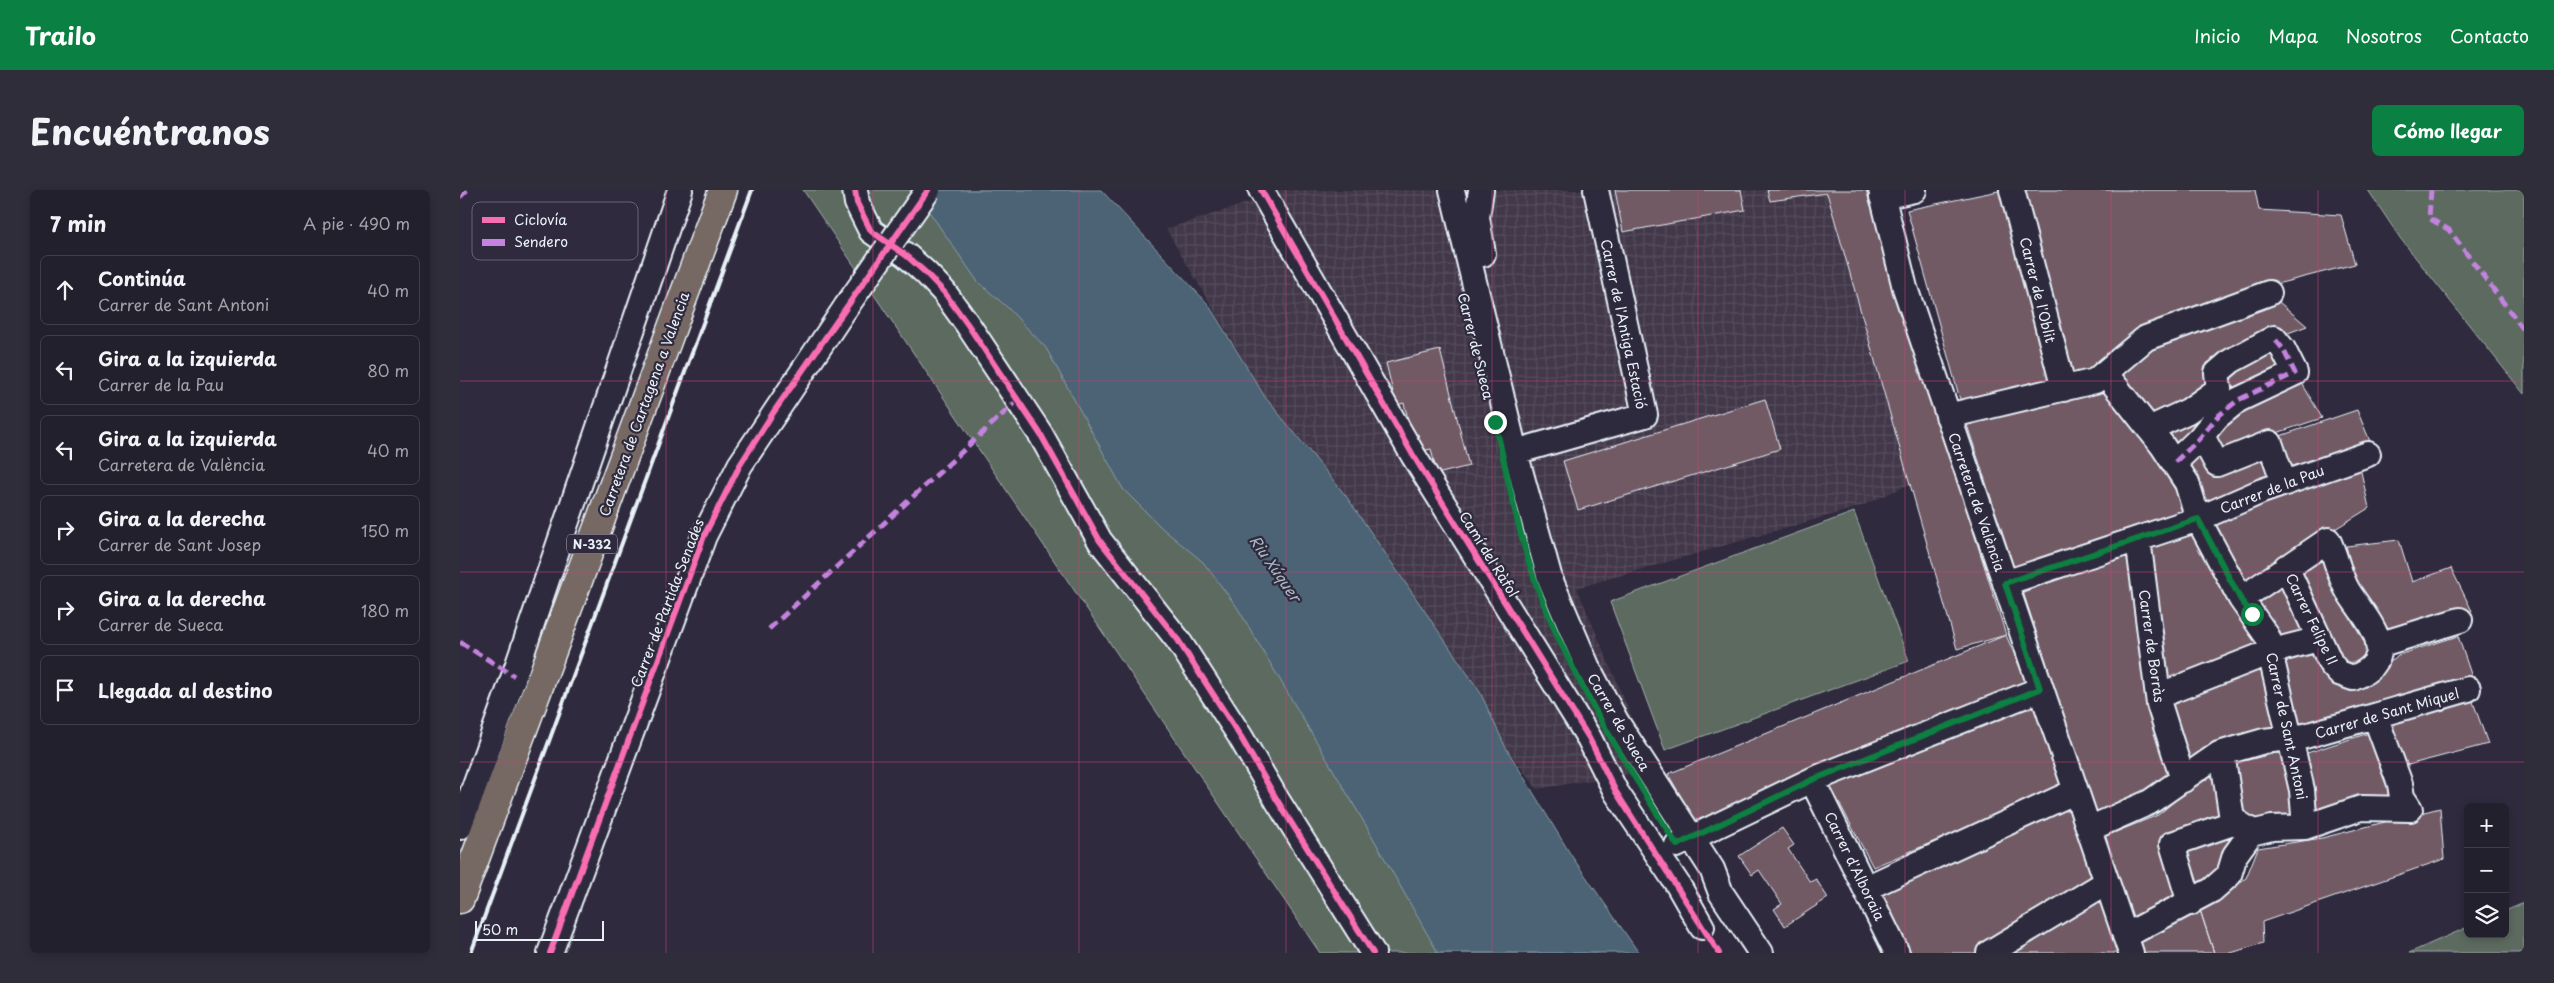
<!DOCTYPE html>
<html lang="es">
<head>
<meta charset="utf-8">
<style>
	body { margin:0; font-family:"Playpen Sans",sans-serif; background:#2f2d3a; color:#f1f3f6 }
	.controls { position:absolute; right:15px; bottom:15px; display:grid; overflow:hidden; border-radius:8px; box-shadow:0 2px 8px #0003 }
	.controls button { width:45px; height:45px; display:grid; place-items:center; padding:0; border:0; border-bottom:1px solid #403e4a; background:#23202e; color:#f1f3f6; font:25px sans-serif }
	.scale { position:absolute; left:15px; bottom:12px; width:129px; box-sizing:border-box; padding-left:5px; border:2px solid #e8f1f8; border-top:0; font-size:14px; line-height:18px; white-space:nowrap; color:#e8f1f8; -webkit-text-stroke:4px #2f2a3d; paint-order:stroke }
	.stop { position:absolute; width:15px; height:15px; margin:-11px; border:4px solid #0b8043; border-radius:50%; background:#fff }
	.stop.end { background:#0b8043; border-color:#fff; box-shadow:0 1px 5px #0008 }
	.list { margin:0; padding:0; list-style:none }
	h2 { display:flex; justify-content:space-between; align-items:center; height:65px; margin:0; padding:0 20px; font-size:21px }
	h2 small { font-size:16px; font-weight:400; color:#a3a3aa }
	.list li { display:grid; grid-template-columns:32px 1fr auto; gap:15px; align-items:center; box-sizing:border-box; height:70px; margin:0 10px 10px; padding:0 10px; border:1px solid #403e4a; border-radius:8px }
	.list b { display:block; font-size:19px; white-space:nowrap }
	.list p { margin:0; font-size:16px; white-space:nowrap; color:#a3a3aa }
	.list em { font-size:16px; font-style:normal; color:#a3a3aa }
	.icon { flex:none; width:28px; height:28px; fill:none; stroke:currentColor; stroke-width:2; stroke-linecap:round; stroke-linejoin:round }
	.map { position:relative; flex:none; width:2064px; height:763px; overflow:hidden; border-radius:8px }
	header { display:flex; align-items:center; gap:30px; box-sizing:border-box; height:70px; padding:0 25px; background:#0b8043; color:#fff }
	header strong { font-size:24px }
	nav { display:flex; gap:28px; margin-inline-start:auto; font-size:18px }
	.intro { display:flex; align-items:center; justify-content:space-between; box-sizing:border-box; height:120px; padding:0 30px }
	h1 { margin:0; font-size:35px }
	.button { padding:12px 22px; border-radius:8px; background:#0b8043; color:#fff; font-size:18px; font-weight:700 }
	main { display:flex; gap:30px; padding:0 30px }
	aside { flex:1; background:#23202e; border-radius:8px; box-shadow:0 2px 8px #0003 }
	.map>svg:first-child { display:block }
	.industrial { fill:url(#industrial-grid) }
	.green { fill:#5c6a5f; stroke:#a2aeac }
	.water { fill:#4c6475; stroke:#8a9ca9 }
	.building { fill:#725a65; stroke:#e8f1f8 }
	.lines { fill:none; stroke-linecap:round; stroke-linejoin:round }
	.minor-casing { stroke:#e8f1f8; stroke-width:28 }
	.highway-casing { stroke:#e8f1f8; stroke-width:31 }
	.minor { stroke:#2f2a3d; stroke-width:24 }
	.highway { stroke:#766964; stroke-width:28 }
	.rail { stroke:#e8f1f8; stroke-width:4 }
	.minor-bridge-casing { stroke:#e8f1f8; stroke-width:28; stroke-linecap:butt }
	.minor-bridge { stroke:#2f2a3d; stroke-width:24 }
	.quiet { stroke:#c483df; stroke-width:5; stroke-dasharray:10 5; stroke-linecap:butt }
	.cycleway-casing { stroke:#2f2a3d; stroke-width:9 }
	.cycleway { stroke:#f96db3; stroke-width:6 }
	.route { stroke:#0b8043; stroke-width:6 }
	.grid { fill:none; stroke:#ca437a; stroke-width:1; stroke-opacity:0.55 }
	.labels { text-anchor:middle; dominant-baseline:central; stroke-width:4.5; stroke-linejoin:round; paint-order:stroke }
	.shield { fill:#2f2a3d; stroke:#b0b5c0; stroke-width:1 }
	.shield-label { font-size:12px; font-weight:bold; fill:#e8f1f8 }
	.street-label { font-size:14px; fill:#e8f1f8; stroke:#2f2a3d }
	.water-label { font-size:15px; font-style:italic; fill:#aab9c4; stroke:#2f2a3d }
	.key { fill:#2f2a3d; stroke:#666675; stroke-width:1 }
	.key-label { font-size:14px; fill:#e8f1f8 }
</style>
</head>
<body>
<header>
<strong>Trailo</strong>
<nav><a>Inicio</a><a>Mapa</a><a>Nosotros</a><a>Contacto</a></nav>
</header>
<div class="intro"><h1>Encuéntranos</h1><a class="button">Cómo llegar</a></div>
<main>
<aside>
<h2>7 min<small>A pie · 490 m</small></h2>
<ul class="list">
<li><svg class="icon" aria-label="ahead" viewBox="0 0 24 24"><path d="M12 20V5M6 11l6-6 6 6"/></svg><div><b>Continúa</b><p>Carrer de Sant Antoni</p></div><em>40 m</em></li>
<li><svg class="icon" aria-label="left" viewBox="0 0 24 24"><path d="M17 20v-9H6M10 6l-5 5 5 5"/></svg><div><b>Gira a la izquierda</b><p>Carrer de la Pau</p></div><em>80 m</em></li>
<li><svg class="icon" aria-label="left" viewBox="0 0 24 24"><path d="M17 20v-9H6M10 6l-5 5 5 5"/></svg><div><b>Gira a la izquierda</b><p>Carretera de València</p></div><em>40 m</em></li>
<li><svg class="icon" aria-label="right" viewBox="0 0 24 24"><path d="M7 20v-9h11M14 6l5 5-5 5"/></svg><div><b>Gira a la derecha</b><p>Carrer de Sant Josep</p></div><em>150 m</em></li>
<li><svg class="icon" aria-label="right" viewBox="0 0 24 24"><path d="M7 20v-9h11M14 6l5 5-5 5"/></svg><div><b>Gira a la derecha</b><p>Carrer de Sueca</p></div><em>180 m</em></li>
<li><svg class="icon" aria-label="arrive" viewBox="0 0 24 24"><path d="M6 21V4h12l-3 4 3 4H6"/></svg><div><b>Llegada al destino</b></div></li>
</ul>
</aside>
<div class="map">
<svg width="2064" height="763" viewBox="0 0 2064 763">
	<defs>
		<pattern id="industrial-grid" width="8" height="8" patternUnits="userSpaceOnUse" patternTransform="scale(1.25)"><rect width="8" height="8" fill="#433849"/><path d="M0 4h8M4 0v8" fill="none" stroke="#554c5b"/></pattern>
	</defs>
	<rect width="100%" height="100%" fill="#2f2a3d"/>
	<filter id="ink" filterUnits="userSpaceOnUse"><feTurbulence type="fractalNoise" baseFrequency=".02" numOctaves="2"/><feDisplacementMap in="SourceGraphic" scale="10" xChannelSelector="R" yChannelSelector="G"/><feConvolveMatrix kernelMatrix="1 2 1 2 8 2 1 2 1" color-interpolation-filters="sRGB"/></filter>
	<g filter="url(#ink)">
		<path class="industrial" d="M787,0H1307L1367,3L1450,294L1402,316L1117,398L1194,580L1077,599L1045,556L1020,502L886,306L805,207L706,39L794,11Z"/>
		<path class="green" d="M343,0H621L1138,763H860Z
			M1908,0H2064V204L1940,48Z
			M1394,322L1449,471L1205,560L1150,412Z
			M2064,713V763H1949L2008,737V744H2045V721Z"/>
		<path class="water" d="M454,0H641L748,114L805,207L886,306L1020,502L1045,556L1111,665L1179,763H978L908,639L777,417L743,372L703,339L663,299L586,158L547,117L518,92Z"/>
		<path class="building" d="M1155,0H1281L1285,20L1163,42Z
			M1307,0H1406L1546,445L1497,459L1367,3L1310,11Z
			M1543,0L1592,194L1501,213L1447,20Z
			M1561,0H1795L1799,20L1881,25L1895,74L1809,96L1610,189Z
			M1819,112L1847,136L1747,173L1751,196L1689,228L1655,185L1693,156Z
			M980,160L1009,276L977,284L971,259L962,261L958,244L952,245L944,213L936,215L926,173Z
			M1814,160L1821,179L1722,265L1703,241L1768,185Z
			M1842,193L1862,228L1759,262L1752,244L1795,210Z
			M1648,198L1702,276L1729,325L1555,381L1507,235Z
			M1305,209L1320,259L1118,320L1103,271Z
			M1897,220L1912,256L1828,284L1817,247Z
			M1738,264L1756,286L1804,266L1817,288L1741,316L1730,274Z
			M1900,277L1909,318L1781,397L1746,331Z
			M1741,337L1804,459L1704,492L1687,355Z
			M1939,350L1952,392L1991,378L2012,421L1925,444L1896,394L1886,356Z
			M1864,359L1883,406L1911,462L1905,474L1889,478L1879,473L1835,381Z
			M1668,365L1686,508L1712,588L1637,627L1563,402Z
			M1826,390L1849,443L1819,448L1816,436L1795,411Z
			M1546,445L1567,494L1235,631L1208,584Z
			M1998,446L2013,490L1836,540L1822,468L1855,464L1912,489L1938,465Z
			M1804,478L1819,542L1726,578L1708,513Z
			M2011,506L2028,554L1944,576L1925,535Z
			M1575,509L1607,596L1413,677L1370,595Z
			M1912,542L1935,613L1853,627L1854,601L1844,564Z
			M1824,561L1835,629L1794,632L1778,624L1772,574Z
			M1757,575L1762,630L1701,650L1719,709L1669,735L1641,648L1698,625Z
			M1611,612L1636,690L1515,763H1443L1417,701Z
			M1980,618L1984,669L1802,732L1803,753L1771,763H1754L1740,720L1786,688L1798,658L1862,648Z
			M1322,638L1334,655L1328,659L1350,692L1356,689L1368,708L1325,736L1314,719L1322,714L1299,680L1292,685L1279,666Z
			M1781,641L1763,681L1734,700L1723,659Z
			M1641,708L1660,763H1546Z
			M1740,720L1754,763H1681L1677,752Z"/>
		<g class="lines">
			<defs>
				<path id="minor" d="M395,0L397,13L411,41L447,66L466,83L484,102L508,135L581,245L640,351L718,450L780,546L817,610L913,763
					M801,0L953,265L1129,548L1156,602L1218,695L1242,737
					M992,0L1055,262L1090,389L1127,476L1156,531L1252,679L1261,703L1301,763
					M1021,0L1017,27L1023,64
					M1421,0L1445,98L1671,763
					M1552,0L1604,199
					M1422,7L1454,0
					M1645,183L1702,255L1727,293L1738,329L1781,409L1807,446L1813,461V475L1842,600L1845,637
					M1488,226L1635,191L1686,148L1809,103
					M1689,239L1728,221L1759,199L1757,183L1771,171L1814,148L1823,159L1835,183L1778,210L1757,227L1739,249L1715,272
					M1742,246L1757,274L1810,253L1824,293
					M1055,262L1185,225L1136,0
					M1678,349L1699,514L1723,590
					M1545,393L1738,329L1802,301L1908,264
					M1781,409L1868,350C1876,366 1879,386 1888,401C1906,430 1945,467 1893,488L1879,483L1871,474L1826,377
					M1918,455L2000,430
					M1698,506L1813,461L1859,449
					M1762,563L1772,629L1788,639
					M1352,590L1437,763
					M0,637L54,486L220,0
					M1629,639L1690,612L1759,564L1804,551L1845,546L2008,499
					M1217,655L1352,590L1581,499
					M1406,698L1616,601
					M1730,713L1712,654L1776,632
					M1665,746L1752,700L1769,685L1775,665L1791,643L1812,638L1845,637L1901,618L1950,619L1942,607L1940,594L1915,526
					M90,763L244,346L280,275L386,117
					M1529,763L1647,692"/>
				<path id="highway" d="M0,709L263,0"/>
			</defs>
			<use href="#minor" class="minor-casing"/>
			<use href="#highway" class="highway-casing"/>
			<use href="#minor" class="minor"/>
			<use href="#highway" class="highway"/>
			<path class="rail" d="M11,763L292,0"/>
			<defs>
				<path id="minor-bridge" d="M386,117L468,0"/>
			</defs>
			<use href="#minor-bridge" class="minor-bridge-casing"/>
			<use href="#minor-bridge" class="minor-bridge"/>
			<path class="quiet" d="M1971,0L1969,28L1989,40L2064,140
				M0,7L7,0
				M1715,272L1739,249L1757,227L1778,210L1835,183L1823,159L1814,148
				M309,439L558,210
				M0,452L54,486"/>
			<defs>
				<path id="cycleway" d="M395,0L397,13L411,41L447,66L466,83L484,102L508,135L581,245L640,351L718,450L780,546L817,610L913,763
					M801,0L953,265L1129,548L1156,602L1259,763
					M90,763L244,346L280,275L313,223L468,0"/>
			</defs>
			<use href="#cycleway" class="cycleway-casing"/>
			<use href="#cycleway" class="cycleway"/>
		</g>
	</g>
	<g class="lines" filter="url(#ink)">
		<path class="route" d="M1035,232C1049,292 1060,355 1083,412C1118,499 1167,576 1217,655L1352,590L1580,499L1545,393L1738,329L1781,410L1792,424"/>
	</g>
	<path class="grid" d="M206,0V763M413,0V763M619,0V763M826,0V763M1032,0V763M1238,0V763M1445,0V763M1651,0V763M1858,0V763M0,191H2064M0,382H2064M0,572H2064"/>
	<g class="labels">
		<rect class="shield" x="107" y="344.5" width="50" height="19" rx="4"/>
		<g class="shield-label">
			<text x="132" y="354">N-332</text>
		</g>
		<g class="street-label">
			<text transform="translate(1578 100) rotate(76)">Carrer de l'Oblit</text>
			<text transform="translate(1164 134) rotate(78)">Carrer de l'Antiga Estació</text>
			<text transform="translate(1016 156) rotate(76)">Carrer de Sueca</text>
			<text transform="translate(184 214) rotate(-70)">Carretera de Cartagena a Valencia</text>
			<text transform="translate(1812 299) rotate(-21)">Carrer de la Pau</text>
			<text transform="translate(1517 312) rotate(71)">Carretera de València</text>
			<text transform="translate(1029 364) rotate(58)">Camí del Ràfol</text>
			<text transform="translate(207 413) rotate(-69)">Carrer de Partida Senades</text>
			<text transform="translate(1852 429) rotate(64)">Carrer Felipe II</text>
			<text transform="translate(1692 456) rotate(82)">Carrer de Borràs</text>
			<text transform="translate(1927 523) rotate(-16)">Carrer de Sant Miquel</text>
			<text transform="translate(1159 532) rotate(60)">Carrer de Sueca</text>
			<text transform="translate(1827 536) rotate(78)">Carrer de Sant Antoni</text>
			<text transform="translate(1395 676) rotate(64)">Carrer d'Alboraia</text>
		</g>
		<g class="water-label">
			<text transform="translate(816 378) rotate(55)">Riu Xúquer</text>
		</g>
	</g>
	<rect x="12" y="12" width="166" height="58" rx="8" class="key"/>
	<rect x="22" y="27" width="23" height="6" fill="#f96db3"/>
	<rect x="22" y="49" width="23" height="7" fill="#c483df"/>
	<g class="key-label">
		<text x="54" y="35">Ciclovía</text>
		<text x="54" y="57">Sendero</text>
	</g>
</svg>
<div class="controls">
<button>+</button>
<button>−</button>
<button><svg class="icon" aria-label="layers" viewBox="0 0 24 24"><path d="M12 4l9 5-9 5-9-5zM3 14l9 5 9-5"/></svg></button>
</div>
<div class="scale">50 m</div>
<div class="stop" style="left:1792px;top:424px"></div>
<div class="stop end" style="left:1035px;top:232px"></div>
</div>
</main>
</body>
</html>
